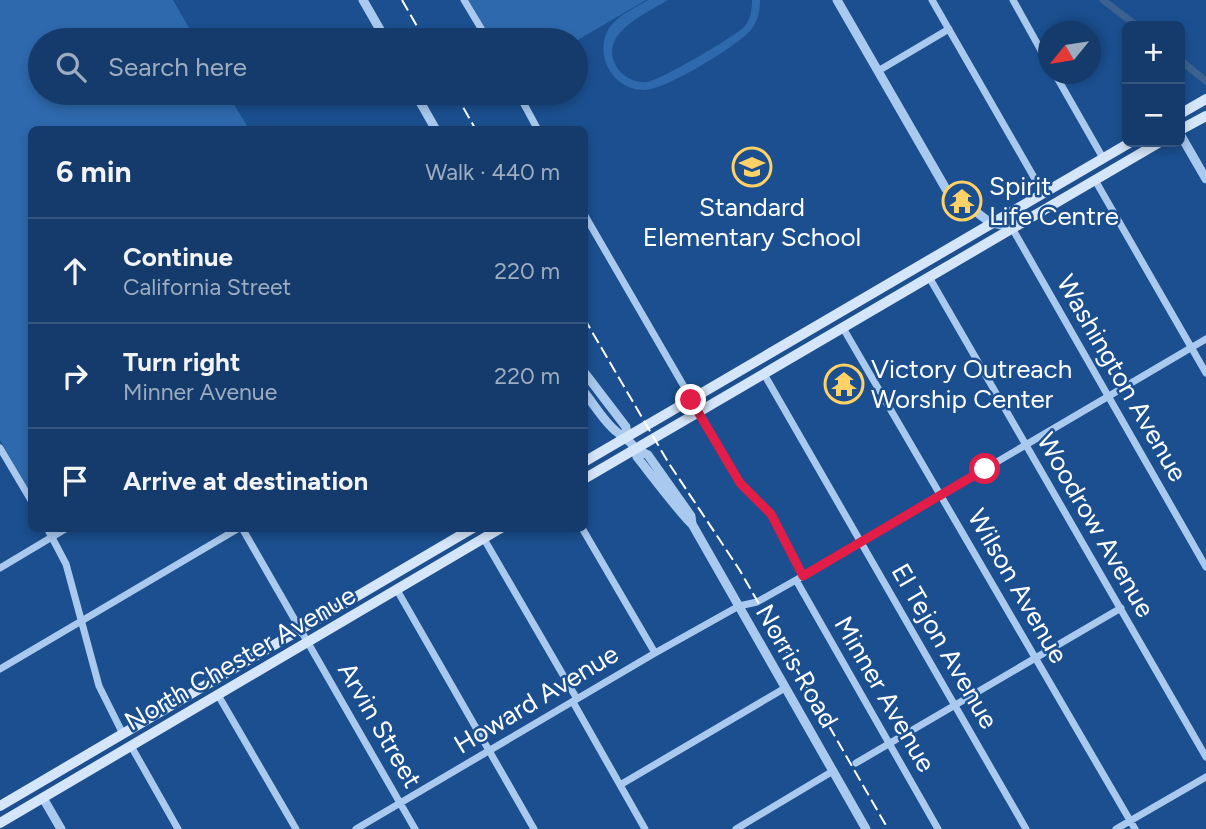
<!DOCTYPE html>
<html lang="en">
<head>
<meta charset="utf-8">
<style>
	body { margin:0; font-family:Figtree,sans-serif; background:#1d4271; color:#f1f3f6 }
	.controls { position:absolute; right:21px; top:21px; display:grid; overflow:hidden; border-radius:10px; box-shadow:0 4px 10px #0003 }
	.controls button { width:63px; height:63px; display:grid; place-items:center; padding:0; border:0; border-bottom:2px solid #33557e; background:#143b6b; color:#f1f3f6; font:35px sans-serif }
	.compass { position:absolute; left:1038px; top:21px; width:63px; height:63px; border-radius:50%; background:#143b6b; box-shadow:0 4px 10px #0003; rotate:240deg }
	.stop { position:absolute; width:21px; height:21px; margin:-16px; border:5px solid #e11d48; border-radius:50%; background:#fff }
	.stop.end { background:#e11d48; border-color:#fff; box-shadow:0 2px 7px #0008 }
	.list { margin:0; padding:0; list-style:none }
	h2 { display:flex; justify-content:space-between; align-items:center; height:91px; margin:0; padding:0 28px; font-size:30px }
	h2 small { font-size:23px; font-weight:400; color:#9dadc1 }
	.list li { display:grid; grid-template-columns:46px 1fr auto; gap:21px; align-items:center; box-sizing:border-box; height:105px; padding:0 28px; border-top:2px solid #33557e }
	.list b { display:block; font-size:26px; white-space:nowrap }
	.list p { margin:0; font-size:23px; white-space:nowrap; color:#9dadc1 }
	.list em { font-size:23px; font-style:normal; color:#9dadc1 }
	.icon { flex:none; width:38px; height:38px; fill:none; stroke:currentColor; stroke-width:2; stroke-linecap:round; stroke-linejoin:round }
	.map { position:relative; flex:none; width:1206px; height:829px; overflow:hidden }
	.search { position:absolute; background:#143b6b; box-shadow:0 4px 10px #0003; left:28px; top:28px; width:560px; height:77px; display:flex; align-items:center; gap:18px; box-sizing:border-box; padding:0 24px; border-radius:38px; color:#9dadc1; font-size:26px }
	.panel { position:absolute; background:#143b6b; box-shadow:0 4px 10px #0003; left:28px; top:126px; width:560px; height:406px; border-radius:10px }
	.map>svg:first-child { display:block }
	.green { fill:#2e69ad }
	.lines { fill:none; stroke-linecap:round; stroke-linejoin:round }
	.canal { stroke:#3c6290; stroke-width:7 }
	.minor { stroke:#a9c9ee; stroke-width:7 }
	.tertiary { stroke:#a9c9ee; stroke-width:9 }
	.secondary { stroke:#d6e6fa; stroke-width:10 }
	.rail { stroke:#fff; stroke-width:2; stroke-dasharray:12 5; stroke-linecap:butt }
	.route { stroke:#e11d48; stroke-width:9 }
	.labels { text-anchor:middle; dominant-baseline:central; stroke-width:5; stroke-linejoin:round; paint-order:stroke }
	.poi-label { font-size:26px; fill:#fff; stroke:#1b4f8f; text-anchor:start }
	.street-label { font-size:26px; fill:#fff; stroke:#1b4f8f }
</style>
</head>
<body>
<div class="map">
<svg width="1206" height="829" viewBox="0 0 1206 829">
	<rect width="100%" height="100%" fill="#1b4f8f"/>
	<path class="green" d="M0,0H173L196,40H40V93H227L249,129L32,130L31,494L0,440Z
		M465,0H646L576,41L490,40Z
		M648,0H668C645,14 595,35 618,69C625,78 636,83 647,82C659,81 736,36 745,26C751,18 752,9 752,0H760C760,11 758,21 751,30C737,46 666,90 644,90C613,90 593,55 609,28C618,15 635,8 648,0Z"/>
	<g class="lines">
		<path class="canal" d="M1103,0L1137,26
			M1180,60L1206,81"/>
		<path class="minor" d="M464,0L488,40
			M932,0L1043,193
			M1013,0L1048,63
			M878,71L949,29
			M1055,74L1103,158
			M518,93L538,130
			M1095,180L1206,373
			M584,214L740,483L771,514L803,576
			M992,224L1012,228L1206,567
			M929,277L1206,757
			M843,328L1135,829
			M764,374L1026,829
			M0,448L32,502
			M47,528L66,564L99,686L123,734
			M242,528L415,829
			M582,528L655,653
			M484,539L577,699
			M0,568L67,528
			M796,580L938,829
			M397,590L534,829
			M0,669L239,528
			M218,695L296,829
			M573,702L645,829
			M131,746L178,829
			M856,763L1121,608
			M620,785L785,688
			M356,829L655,653L739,606L757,602L796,580L1206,339
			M736,829L833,771
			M1116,829L1206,777"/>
		<path class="tertiary" d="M363,0L386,40
			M837,0L946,189L992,224
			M415,93L436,130
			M1180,134L1206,179
			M584,372L626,427L627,437
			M584,392C594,404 604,422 617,432C626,440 635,442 637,457C646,468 686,521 692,524
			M636,449L648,455L691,516L692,524L866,829
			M43,798L61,829"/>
		<path class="secondary" d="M1180,114L1206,99
			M1180,130L1206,116
			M584,462L1131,142
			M584,479L1160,142
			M0,806L473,528
			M0,823L501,528"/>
		<path class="rail" d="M402,0L425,40
			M455,93L476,130
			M584,318L668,462L739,569L888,829"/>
	</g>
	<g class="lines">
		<path class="route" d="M691,400L740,483L771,514L803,576L985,469"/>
	</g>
	<defs>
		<symbol id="school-ring" viewBox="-11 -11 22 22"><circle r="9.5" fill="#1b4f8f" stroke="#ffd166" stroke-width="1.5"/><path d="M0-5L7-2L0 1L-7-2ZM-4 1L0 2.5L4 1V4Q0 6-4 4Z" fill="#ffd166"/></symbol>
		<symbol id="temple-ring" viewBox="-11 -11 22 22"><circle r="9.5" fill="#1b4f8f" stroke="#ffd166" stroke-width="1.5"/><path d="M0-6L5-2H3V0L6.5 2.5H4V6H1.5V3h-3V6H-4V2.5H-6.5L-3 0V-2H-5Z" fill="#ffd166"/></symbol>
	</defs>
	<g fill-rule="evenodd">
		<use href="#school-ring" x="730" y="145" width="44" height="44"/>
		<use href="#temple-ring" x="940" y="179" width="44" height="44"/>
		<use href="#temple-ring" x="822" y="362" width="44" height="44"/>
	</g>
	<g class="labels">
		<g class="poi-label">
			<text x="989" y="186">Spirit<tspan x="989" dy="30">Life Centre</tspan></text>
			<text x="752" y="207" text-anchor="middle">Standard<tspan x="752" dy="30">Elementary School</tspan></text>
			<text x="871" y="369">Victory Outreach<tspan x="871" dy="30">Worship Center</tspan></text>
		</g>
		<g class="street-label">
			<text transform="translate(1122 378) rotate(60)">Washington Avenue</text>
			<text transform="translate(1096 525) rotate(60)">Woodrow Avenue</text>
			<text transform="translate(1018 586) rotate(60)">Wilson Avenue</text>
			<text transform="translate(945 646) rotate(60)">El Tejon Avenue</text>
			<text transform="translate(240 658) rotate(-30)">North Chester Avenue</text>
			<text transform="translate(797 666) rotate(60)">Norris Road</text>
			<text transform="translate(885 694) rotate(60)">Minner Avenue</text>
			<text transform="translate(536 699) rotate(-31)">Howard Avenue</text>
			<text transform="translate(380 725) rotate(60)">Arvin Street</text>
		</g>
	</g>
</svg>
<div class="controls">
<button>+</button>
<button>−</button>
</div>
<svg class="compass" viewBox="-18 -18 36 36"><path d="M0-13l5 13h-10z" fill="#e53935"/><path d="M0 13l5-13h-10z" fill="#9dadc1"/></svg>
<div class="stop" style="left:985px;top:469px"></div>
<div class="stop end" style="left:691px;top:400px"></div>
<div class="search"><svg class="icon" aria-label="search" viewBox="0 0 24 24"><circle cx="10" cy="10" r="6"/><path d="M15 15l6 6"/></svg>Search here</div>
<section class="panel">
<h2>6 min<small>Walk · 440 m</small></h2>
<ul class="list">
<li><svg class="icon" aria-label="ahead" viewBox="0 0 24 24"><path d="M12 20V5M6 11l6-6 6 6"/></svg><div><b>Continue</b><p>California Street</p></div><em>220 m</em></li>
<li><svg class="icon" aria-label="right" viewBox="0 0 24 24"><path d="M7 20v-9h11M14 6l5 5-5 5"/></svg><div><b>Turn right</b><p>Minner Avenue</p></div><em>220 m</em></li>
<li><svg class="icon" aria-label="arrive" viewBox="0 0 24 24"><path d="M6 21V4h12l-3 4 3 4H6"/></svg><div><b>Arrive at destination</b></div></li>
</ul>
</section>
</div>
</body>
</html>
